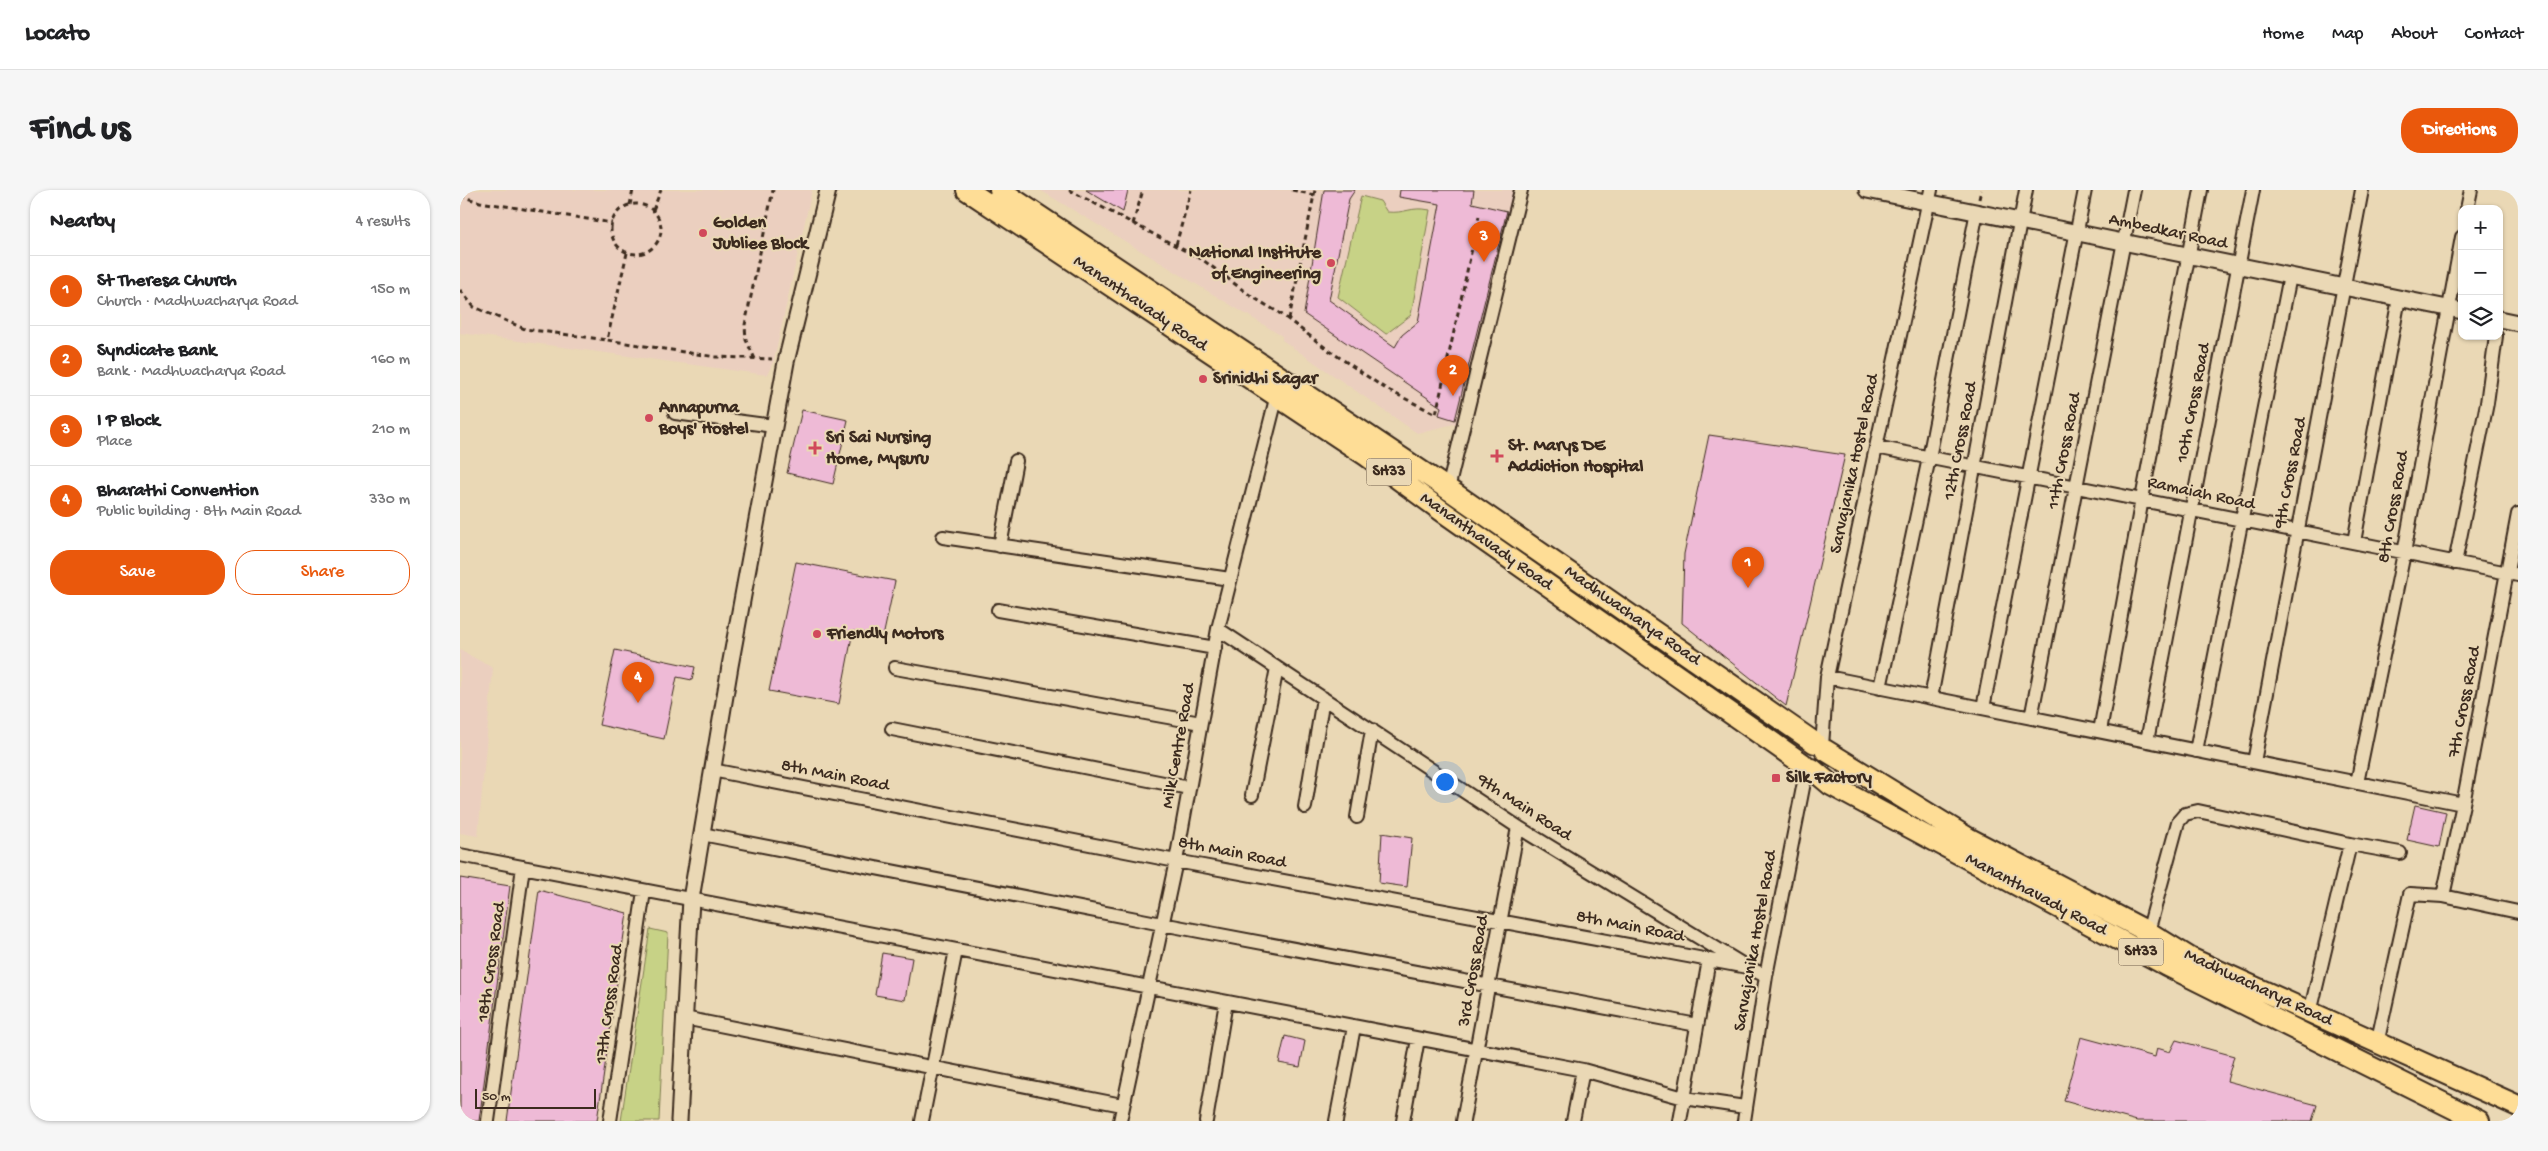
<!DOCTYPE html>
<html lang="en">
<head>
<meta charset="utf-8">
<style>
	body { margin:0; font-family:"Gochi Hand",sans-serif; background:#f6f6f6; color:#202124 }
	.controls { position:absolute; right:15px; top:15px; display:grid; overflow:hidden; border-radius:10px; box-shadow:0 1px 4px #0004 }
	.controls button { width:45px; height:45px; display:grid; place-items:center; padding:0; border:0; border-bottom:1px solid #e0e0e0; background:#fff; color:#202124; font:25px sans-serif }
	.scale { position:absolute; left:15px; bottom:12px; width:121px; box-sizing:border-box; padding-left:5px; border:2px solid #3b2a1e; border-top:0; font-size:14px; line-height:18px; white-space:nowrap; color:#3b2a1e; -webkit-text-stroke:4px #ead8b5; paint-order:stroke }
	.you { position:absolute; left:984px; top:591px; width:18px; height:18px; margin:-12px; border:4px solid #fff; border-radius:50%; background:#1a73e8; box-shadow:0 0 0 8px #1a73e833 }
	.badge { display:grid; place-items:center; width:32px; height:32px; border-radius:50%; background:#ea580c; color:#fff; font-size:16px; font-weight:700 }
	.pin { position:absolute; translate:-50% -41px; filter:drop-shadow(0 1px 2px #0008) }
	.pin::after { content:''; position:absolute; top:26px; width:18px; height:15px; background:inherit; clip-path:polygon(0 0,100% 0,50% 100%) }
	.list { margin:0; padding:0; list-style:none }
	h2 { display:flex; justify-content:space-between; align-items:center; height:65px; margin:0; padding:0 20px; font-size:21px }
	h2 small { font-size:16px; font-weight:400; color:#757577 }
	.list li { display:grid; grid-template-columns:32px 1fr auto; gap:15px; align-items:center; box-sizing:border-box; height:70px; padding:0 20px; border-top:1px solid #e0e0e0 }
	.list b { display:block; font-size:19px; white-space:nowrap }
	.list p { margin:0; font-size:16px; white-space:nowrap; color:#757577 }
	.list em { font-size:16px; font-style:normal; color:#757577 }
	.actions { display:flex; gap:10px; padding:15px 20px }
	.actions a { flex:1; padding:11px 0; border:1px solid #ea580c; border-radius:20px; text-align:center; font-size:18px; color:#ea580c }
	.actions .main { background:#ea580c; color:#fff }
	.icon { flex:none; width:28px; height:28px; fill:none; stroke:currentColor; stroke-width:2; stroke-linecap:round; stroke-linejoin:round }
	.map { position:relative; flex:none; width:2058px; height:931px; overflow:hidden; border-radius:20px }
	header { display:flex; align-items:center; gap:30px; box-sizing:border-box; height:70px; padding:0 25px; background:#fff; border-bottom:1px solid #e0e0e0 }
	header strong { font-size:24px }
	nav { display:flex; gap:28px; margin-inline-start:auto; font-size:18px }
	.intro { display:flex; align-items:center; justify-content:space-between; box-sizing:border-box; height:120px; padding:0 30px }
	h1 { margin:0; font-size:35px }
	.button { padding:12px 22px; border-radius:20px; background:#ea580c; color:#fff; font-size:18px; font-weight:700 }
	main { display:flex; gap:30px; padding:0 30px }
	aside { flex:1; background:#fff; border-radius:20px; box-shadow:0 1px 4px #0004 }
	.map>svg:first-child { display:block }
	.built { fill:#ebcfbf }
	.green { fill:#c7d286; stroke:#817e52 }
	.building { fill:#eebad6; stroke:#3b2a1e }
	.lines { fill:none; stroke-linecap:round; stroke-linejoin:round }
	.minor-casing { stroke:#3b2a1e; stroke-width:16 }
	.tertiary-casing { stroke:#3b2a1e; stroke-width:19 }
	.primary-casing { stroke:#3b2a1e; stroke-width:24 }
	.path { stroke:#3b2a1e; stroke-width:3; stroke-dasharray:5 4; stroke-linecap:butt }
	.minor { stroke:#ead8b5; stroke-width:12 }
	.tertiary { stroke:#ead8b5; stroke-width:15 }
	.primary { stroke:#fedd96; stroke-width:20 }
	.poi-dot { fill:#d1495b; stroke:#ead8b5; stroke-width:2 }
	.labels { text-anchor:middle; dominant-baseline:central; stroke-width:4; stroke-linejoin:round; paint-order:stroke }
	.shield { fill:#ead8b5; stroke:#705e4b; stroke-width:1 }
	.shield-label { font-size:16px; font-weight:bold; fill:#3b2a1e }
	.poi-label { font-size:18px; font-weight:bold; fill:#3b2a1e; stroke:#ead8b5; text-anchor:start }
	.street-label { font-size:18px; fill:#3b2a1e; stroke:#ead8b5 }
</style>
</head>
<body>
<header>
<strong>Locato</strong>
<nav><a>Home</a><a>Map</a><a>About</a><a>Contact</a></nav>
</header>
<div class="intro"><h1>Find us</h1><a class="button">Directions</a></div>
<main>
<aside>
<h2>Nearby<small>4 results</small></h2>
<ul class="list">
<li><span class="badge">1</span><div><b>St Theresa Church</b><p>Church · Madhwacharya Road</p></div><em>150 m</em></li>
<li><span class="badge">2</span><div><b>Syndicate Bank</b><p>Bank · Madhwacharya Road</p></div><em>160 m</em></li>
<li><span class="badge">3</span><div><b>I P Block</b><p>Place</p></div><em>210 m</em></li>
<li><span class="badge">4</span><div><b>Bharathi Convention</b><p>Public building · 8th Main Road</p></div><em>330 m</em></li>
</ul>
<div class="actions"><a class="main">Save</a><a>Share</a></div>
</aside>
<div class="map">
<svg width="2058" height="931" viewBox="0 0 2058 931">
	<rect width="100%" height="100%" fill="#ead8b5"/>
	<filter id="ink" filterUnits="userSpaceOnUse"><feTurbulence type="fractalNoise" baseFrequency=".02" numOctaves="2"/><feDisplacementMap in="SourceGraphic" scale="10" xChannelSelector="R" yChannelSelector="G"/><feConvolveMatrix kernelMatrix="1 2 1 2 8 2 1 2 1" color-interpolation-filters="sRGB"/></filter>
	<g filter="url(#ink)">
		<path class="built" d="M0,0H352L314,170L307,185L0,143Z
			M580,0H1056L1006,231L957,243L822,150V146Z
			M0,460L33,478L18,646L0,643Z"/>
		<path class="green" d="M901,6L920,11L927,22C945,24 951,16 970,20L951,125L926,144L878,107Z
			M190,739L208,743L199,931H161Z"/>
		<path class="building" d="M626,0H668L663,22Z
			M864,0H895L889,9L869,110L935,157L942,145L958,132L980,14L939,7L940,0H1014L1012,13L1047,21L995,230L979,225L981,217L844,124Z
			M342,220L388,230L373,294L327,283Z
			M1249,245L1385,265L1326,516L1222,433L1224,364Z
			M336,372L435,391L423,447L393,441L379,514L309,501Z
			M155,460L235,477L232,490L217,487L204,549L139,535Z
			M1955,615L1986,622L1979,657L1947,650Z
			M922,643L952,648L947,697L919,693Z
			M0,688L50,696L19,931H0Z
			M79,700L167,723L137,931H47Z
			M422,763L452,768L445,810L415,805Z
			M825,846L845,851L840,877L819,873Z
			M1621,847L1695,867L1697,858L1710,862L1716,850L1774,866L1767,891L1857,915L1852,931H1677L1604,911Z"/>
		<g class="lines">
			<defs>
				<path id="minor" d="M2007,19L2011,0
					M215,223L314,236
					M1416,257L2058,385
					M987,303L1061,0
					M483,347L770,389
					M1894,352L1939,108
					M540,356L556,271
					M1995,373L2027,213L2036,146
					M538,420L755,458
					M758,439L1058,637L1287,777L1306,786
					M435,478L741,533
					M1367,487L2003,614
					M1420,498L1469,268L1517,21
					M1471,508L1566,0
					M1523,518L1625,0
					M1571,528L1674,0
					M432,539L729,598
					M1640,541L1682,309L1741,0
					M1687,551L1793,0
					M1362,556L1367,487L1471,0
					M1736,561L1830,86
					M1794,572L1902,0
					M252,580L716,671L1287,777
					M1897,593L1944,363L2002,47
					M792,605L817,478
					M845,617L863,508
					M897,627L912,540
					M242,644L702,734L1237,835
					M1890,654L1940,663
					M0,665L1123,880L1224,908L1285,917
					M1983,706L2003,614L2058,324
					M1688,742L1718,632L1725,624L1738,621L1890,654L1850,823
					M224,828L662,915
					M1917,854L1950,704L1983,706L2058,722
					M28,931L63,677
					M150,931L184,701
					M462,931L496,760
					M660,931L716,671L758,439L818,201
					M746,931L766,812
					M876,931L894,837
					M943,931L958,849
					M1003,931L1058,637
					M1113,931L1123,880
					M1220,931L1249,770
					M1284,931L1306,786L1347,577"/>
				<path id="tertiary" d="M1407,0L2002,121
					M2039,129L2058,133
					M219,931L231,709L270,476L326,172L368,0"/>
				<path id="primary" d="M507,0L907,266L982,321L1343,574
					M540,0L988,299L1355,553
					M1365,560L1508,648L1688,742L1730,768L2058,916
					M1352,579L1371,595L1706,775L2019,931"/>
			</defs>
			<use href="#minor" class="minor-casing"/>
			<use href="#tertiary" class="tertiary-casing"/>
			<use href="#primary" class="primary-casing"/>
			<path class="path" d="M609,0L743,70L791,106L821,124L867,159L926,199L976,224L1019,26
				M832,0L854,5
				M0,6L20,12L152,33
				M1519,9L1521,0
				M151 39a25 25 0 1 1 50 0a25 25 0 1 1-50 0Z
				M170,15L173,0
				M193,20L201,0
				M673,34L683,0
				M716,55L731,0
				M167,63L147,150L256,167L312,169
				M0,100L14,117L65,139L147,150
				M829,129L855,0
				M295,169L286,150L285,135L313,0"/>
			<use href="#minor" class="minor"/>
			<use href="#tertiary" class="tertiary"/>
			<use href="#primary" class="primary"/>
		</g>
	</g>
	<g class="poi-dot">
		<circle cx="243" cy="43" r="5"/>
		<circle cx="871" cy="73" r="5"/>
		<circle cx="743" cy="189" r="5"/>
		<circle cx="189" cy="228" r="5"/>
		<path d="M352.5 250.5h5v5h5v5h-5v5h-5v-5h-5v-5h5z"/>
		<path d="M1034.5 258.5h5v5h5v5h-5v5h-5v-5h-5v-5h5z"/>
		<circle cx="357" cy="444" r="5"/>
		<rect x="1311" y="583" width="10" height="10" rx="2.5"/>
	</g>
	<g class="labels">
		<g class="shield">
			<rect x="906.5" y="268.5" width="45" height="27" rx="4"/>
			<rect x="1658.5" y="748.5" width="45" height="27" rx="4"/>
		</g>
		<g class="shield-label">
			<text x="929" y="282">SH33</text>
			<text x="1681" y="762">SH33</text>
		</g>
		<g class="poi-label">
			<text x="253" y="33">Golden<tspan x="253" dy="21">Jubliee Block</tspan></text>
			<text x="861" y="63" text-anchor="end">National Institute<tspan x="861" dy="21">of Engineering</tspan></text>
			<text x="753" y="189">Srinidhi Sagar</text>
			<text x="199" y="218">Annapurna<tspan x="199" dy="21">Boys' Hostel</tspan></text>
			<text x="366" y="248">Sri Sai Nursing<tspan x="366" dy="21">Home, Mysuru</tspan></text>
			<text x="1048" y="256">St. Marys DE<tspan x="1048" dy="21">Addiction Hospital</tspan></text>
			<text x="367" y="444">Friendly Motors</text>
			<text x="1326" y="588">Silk Factory</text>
		</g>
		<g class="street-label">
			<text transform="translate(1708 42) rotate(12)">Ambedkar Road</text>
			<text transform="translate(680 114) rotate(34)">Mananthavady Road</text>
			<text transform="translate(1734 213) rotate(-79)">10th Cross Road</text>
			<text transform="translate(1501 251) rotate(-79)">12th Cross Road</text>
			<text transform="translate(1605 261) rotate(-79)">11th Cross Road</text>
			<text transform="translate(1395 274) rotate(-78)">Sarvajanika Hostel Road</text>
			<text transform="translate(1831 283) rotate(-79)">9th Cross Road</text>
			<text transform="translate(1741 304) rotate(12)">Ramaiah Road</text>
			<text transform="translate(1934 317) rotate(-80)">8th Cross Road</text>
			<text transform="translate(1026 352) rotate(35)">Mananthavady Road</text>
			<text transform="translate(1172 426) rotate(35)">Madhwacharya Road</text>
			<text transform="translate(2005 512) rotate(-79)">7th Cross Road</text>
			<text transform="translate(719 556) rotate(-80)">Milk Centre Road</text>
			<text transform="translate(375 586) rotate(11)">8th Main Road</text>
			<text transform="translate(1064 618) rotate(33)">9th Main Road</text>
			<text transform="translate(772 663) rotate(11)">8th Main Road</text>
			<text transform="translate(1576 705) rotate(28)">Mananthavady Road</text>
			<text transform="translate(1170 737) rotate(11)">8th Main Road</text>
			<text transform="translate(1296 751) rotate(-80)">Sarvajanika Hostel Road</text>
			<text transform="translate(32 772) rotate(-82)">18th Cross Road</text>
			<text transform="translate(1014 781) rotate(-80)">3rd Cross Road</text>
			<text transform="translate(1798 798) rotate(25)">Madhwacharya Road</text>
			<text transform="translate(150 814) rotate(-82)">17th Cross Road</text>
		</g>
	</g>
</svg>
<div class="controls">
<button>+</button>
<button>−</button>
<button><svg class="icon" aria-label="layers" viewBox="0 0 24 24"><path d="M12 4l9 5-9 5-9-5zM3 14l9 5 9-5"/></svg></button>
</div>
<div class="scale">50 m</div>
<div class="you"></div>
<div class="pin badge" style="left:1288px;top:398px">1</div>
<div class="pin badge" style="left:993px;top:206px">2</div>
<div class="pin badge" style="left:1024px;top:72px">3</div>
<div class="pin badge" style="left:178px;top:513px">4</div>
</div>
</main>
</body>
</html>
